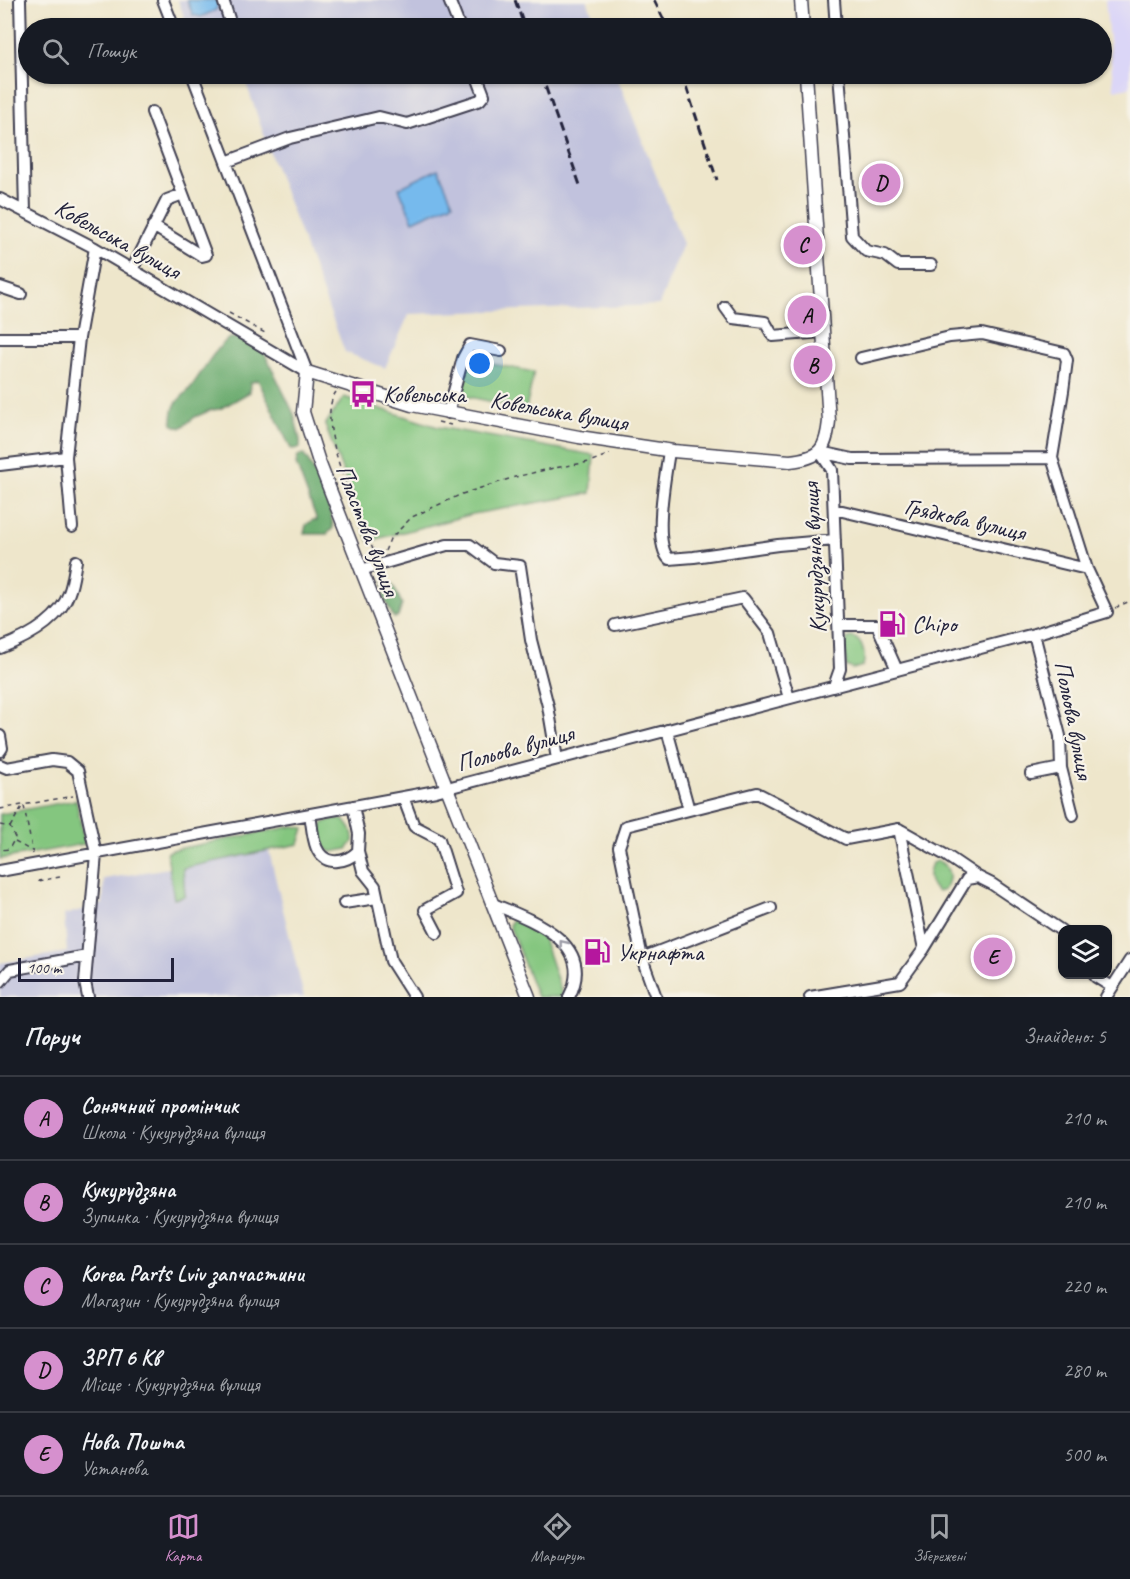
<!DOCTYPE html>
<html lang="uk">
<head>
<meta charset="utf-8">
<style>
	body { margin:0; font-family:Caveat,sans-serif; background:#20242c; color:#f1f3f6 }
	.controls { position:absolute; right:18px; bottom:18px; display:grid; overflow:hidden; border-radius:12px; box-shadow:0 2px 4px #0004 }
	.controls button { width:54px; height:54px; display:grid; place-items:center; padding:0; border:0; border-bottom:2px solid #363941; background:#171b24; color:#f1f3f6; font:30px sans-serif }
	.scale { position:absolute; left:18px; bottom:15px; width:156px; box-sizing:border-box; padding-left:6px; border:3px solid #22223b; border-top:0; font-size:16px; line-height:21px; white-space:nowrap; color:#22223b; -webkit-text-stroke:4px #f7f3e8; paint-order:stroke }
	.you { position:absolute; left:480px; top:364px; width:21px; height:21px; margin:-15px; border:4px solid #fff; border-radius:50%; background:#1a73e8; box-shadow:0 0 0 9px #1a73e833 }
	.badge { display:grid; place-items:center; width:39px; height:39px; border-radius:50%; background:#d690ce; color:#111; font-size:20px; font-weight:700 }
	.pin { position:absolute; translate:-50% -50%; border:3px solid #fff; box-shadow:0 2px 6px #0006 }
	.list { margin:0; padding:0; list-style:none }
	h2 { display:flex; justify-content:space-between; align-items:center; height:78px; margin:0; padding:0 24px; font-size:26px }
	h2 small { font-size:20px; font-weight:400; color:#9ea1a6 }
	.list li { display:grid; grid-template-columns:39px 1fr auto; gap:18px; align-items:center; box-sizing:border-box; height:84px; padding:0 24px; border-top:2px solid #363941 }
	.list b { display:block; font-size:22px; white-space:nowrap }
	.list p { margin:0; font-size:20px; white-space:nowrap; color:#9ea1a6 }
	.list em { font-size:20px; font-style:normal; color:#9ea1a6 }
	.icon { flex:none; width:33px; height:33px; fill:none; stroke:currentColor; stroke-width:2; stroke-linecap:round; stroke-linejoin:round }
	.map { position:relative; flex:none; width:1130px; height:997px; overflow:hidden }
	.search { position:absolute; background:#171b24; box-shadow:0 2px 4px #0004; left:18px; right:18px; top:18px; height:66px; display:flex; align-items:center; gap:15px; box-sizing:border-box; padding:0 21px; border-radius:33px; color:#9ea1a6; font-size:22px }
	.sheet { height:498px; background:#171b24 }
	nav { display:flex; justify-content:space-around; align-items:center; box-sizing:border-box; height:84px; border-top:2px solid #363941; background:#171b24; font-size:16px; color:#9ea1a6 }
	nav a { display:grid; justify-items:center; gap:3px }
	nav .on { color:#d690ce }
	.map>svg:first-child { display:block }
	.built { fill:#dbd6f7 }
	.industrial { fill:#c1c2dd }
	.green { fill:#84c67f; stroke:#53745d; stroke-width:1.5 }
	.forest { fill:#6bab6e; stroke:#466654; stroke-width:1.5 }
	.water { fill:#76baed; stroke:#4c6e94; stroke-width:1.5 }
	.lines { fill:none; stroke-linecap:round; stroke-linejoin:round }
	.minor-casing { stroke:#413f51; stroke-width:14 }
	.major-casing { stroke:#413f51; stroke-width:15 }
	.path { stroke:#413f51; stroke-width:1.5; stroke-dasharray:4.5 4.5; stroke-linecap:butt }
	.minor { stroke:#fff; stroke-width:10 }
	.major { stroke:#fff; stroke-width:12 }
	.rail { stroke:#22223b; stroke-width:3; stroke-dasharray:9 4.5; stroke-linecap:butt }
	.oneway { stroke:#9c9ca7 }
	.labels { text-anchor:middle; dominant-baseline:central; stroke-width:4.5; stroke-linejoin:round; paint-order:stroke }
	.street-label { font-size:24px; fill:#22223b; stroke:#f7f3e8 }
	.poi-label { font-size:24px; fill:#22223b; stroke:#f7f3e8; text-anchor:start }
</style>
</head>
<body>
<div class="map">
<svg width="1130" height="997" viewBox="0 0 1130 997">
	<rect width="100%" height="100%" fill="#f7f3e8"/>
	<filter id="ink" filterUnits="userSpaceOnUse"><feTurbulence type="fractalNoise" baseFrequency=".0167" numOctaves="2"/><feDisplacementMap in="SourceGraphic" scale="12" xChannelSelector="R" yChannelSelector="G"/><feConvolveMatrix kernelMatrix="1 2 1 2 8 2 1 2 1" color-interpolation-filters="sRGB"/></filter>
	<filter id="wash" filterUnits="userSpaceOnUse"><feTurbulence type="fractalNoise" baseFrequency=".008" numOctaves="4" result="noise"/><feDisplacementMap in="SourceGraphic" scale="24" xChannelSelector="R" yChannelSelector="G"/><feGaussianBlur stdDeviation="1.35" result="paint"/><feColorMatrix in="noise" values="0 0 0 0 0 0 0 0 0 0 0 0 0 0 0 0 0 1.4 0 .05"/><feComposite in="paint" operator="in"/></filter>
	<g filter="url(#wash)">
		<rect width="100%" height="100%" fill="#eee6cb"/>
		<path class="built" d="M1105,0H1130V87L1114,90Z"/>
		<path class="industrial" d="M178,0H587L598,28H188Z
			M243,74H616L683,244L659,305L409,314L385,368L345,352L272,158Z
			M269,851L304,997H0V963L67,952L64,915L103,904L104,879Z"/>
		<path class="green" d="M467,359L534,372L526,409L460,395Z
			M344,397L438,427L594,455L591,493L473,514L369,541L325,425Z
			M852,637C863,640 866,655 863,666L853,669L846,666L845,644L848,638Z
			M76,800L85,844L0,859V814Z
			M333,819L344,820C350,827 354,832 353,842L347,849L332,852L322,847L319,836L323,823Z
			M294,826L304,828L299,844L183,868L185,896L174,899L167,853L172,850Z
			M938,861C951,867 952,879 944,890L938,892C927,884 927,874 932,863Z
			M513,919H520L541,932L563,997H537L509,925Z"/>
		<path class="forest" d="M229,338H238L262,348L294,414L300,440V448L291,449L258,380L250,383V392L220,409L211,410L195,417L181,428L172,424C172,417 172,411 175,405C179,398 186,394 191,387C203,371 213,351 229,338Z
			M303,454C315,469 332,509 333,528L327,534H304L306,525L313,520H317L296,464L298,456Z
			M384,581H388L394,587L402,604L398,617L394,618L384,598Z"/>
		<path class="water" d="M187,0H217L218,4L216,10L201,17L193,15Z
			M438,169L453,203L413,221L399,188Z"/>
	</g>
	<g filter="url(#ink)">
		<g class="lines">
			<defs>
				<path id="minor" d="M20,0L25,212
					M163,0L174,28
					M223,0L232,28
					M449,0L460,28
					M834,0L836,28
					M192,74L307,372
					M839,74L852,236L866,251L885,255L898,265H931
					M226,162L290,138L379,117L407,124L480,100L484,95L476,74
					M0,199L95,248L307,372
					M153,226L202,256L206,255L183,194
					M132,270L167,200L183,194L152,112
					M0,287L21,294
					M725,307L733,318L765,322L773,336L823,332
					M0,338H79
					M448,413L463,358L470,345L501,351
					M669,451C666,474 652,542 669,559L694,557L778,545L835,540
					M820,452L832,470L840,669L834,686
					M820,452L852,459L1052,458
					M66,457L72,527
					M0,465L66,457L79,338L95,248
					M834,509L1087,569
					M361,570L447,545H470L494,563L520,566L531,640L548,706L557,759
					M615,625L743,598L770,633L789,698
					M839,625H877L897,670
					M1034,634L1060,736L1061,768L1073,815
					M0,648C26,638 59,621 69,593C73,583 74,571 76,561
					M667,730L689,810L757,793L846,839L899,829L947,856L978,877
					M0,736L2,748L0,751
					M0,765L7,768L52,760L67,762L78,771L96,854L85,982L88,997
					M1031,774L1061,768
					M403,797L414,826L439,839L456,893L425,910L437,933
					M353,806L359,834L358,851L363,871L375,886L391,961L414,997
					M310,814C313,830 312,859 333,861C343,862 351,858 358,851
					M899,829L924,949
					M0,871L436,791L1034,634L1107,612L1087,569L1052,458L1063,391L1067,360L1064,353L982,334L950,337L861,358
					M344,903L377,898
					M493,904C532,920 597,943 569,997
					M642,958L771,908
					M1095,975L1096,977L1112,987
					M0,982L10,970L87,956
					M656,997L642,958L619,847L626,826L689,810
					M810,997L900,982L924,949L967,879L978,877L992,884L1062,931
					M1106,997L1130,960"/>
				<path id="major" d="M801,0L803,28
					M529,997L319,462L303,412L307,372L412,405L579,437L673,451L790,461C820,458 826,450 829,421L806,74"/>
			</defs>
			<use href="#minor" class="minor-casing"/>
			<use href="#major" class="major-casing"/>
			<path class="path" d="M229,313L265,333
				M336,392C313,422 361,521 375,554
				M438,422L451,425
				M385,551L390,539L412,517L462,494L515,477L554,468L589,462L610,454
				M1115,608L1130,601
				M24,806L33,854
				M0,809L73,796
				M0,825L10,827L15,838L9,849L0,850
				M10,827L23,805
				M15,842L32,851
				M38,881L60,877"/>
			<use href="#minor" class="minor"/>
			<use href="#major" class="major"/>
			<path class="rail" d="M515,0L525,28
				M654,0L668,28
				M541,74L580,185
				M682,74L717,180"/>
		</g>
		<defs><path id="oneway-chevron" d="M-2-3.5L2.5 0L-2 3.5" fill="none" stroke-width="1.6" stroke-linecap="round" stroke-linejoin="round" transform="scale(1.5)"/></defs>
		<use class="oneway" href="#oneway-chevron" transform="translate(563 944) rotate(-129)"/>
	</g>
	<defs>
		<symbol id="bus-bare" viewBox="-9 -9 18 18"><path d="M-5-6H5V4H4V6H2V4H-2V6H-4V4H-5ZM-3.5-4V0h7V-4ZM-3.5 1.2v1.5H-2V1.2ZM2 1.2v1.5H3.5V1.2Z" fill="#b5179e" stroke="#f7f3e8" stroke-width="2.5" paint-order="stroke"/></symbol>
		<symbol id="fuel-bare" viewBox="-9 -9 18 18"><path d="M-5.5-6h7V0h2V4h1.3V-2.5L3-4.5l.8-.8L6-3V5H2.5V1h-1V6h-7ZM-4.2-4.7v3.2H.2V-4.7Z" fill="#b5179e" stroke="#f7f3e8" stroke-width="2.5" paint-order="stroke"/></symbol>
	</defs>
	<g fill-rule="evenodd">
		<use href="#bus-bare" x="344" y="375" width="38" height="38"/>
		<use href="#fuel-bare" x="873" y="605" width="38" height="38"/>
		<use href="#fuel-bare" x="578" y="933" width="38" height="38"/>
	</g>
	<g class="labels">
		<g class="street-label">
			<text transform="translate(118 239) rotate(29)">Ковельська вулиця</text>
			<text transform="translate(559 411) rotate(10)">Ковельська вулиця</text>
			<text transform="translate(965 519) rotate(13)">Грядкова вулиця</text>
			<text transform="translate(368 530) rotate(69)">Пластова вулиця</text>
			<text transform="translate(814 558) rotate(-93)">Кукурудзяна вулиця</text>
			<text transform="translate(1074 720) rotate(79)">Польова вулиця</text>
			<text transform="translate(515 748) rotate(-15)">Польова вулиця</text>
		</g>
		<g class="poi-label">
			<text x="383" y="394">Ковельська</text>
			<text x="912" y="624">Chipo</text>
			<text x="617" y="952">Укрнафта</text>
		</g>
	</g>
</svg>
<div class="controls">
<button><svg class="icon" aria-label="layers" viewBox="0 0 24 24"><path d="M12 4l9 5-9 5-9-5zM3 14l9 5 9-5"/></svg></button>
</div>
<div class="scale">100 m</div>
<div class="you"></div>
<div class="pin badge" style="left:807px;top:315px">A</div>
<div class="pin badge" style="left:813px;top:365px">B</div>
<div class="pin badge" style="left:803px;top:245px">C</div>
<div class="pin badge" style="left:881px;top:183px">D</div>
<div class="pin badge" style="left:993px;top:957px">E</div>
<div class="search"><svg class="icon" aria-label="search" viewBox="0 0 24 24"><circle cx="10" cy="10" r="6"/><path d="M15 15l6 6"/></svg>Пошук</div>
</div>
<section class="sheet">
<h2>Поруч<small>Знайдено: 5</small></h2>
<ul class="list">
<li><span class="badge">A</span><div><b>Сонячний промінчик</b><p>Школа · Кукурудзяна вулиця</p></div><em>210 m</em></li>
<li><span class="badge">B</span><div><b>Кукурудзяна</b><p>Зупинка · Кукурудзяна вулиця</p></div><em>210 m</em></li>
<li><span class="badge">C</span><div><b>Korea Parts Lviv запчастини</b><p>Магазин · Кукурудзяна вулиця</p></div><em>220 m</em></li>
<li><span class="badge">D</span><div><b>ЗРП 6 Кв</b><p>Місце · Кукурудзяна вулиця</p></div><em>280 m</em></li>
<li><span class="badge">E</span><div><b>Нова Пошта</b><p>Установа</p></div><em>500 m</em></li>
</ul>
</section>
<nav>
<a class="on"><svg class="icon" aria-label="map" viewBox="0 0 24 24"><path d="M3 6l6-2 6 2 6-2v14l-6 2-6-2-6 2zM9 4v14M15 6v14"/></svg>Карта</a>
<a><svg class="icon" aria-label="directions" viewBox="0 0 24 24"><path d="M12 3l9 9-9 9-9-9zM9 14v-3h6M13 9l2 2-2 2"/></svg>Маршрут</a>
<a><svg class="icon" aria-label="saved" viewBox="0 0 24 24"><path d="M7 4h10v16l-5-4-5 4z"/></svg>Збережені</a>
</nav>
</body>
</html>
